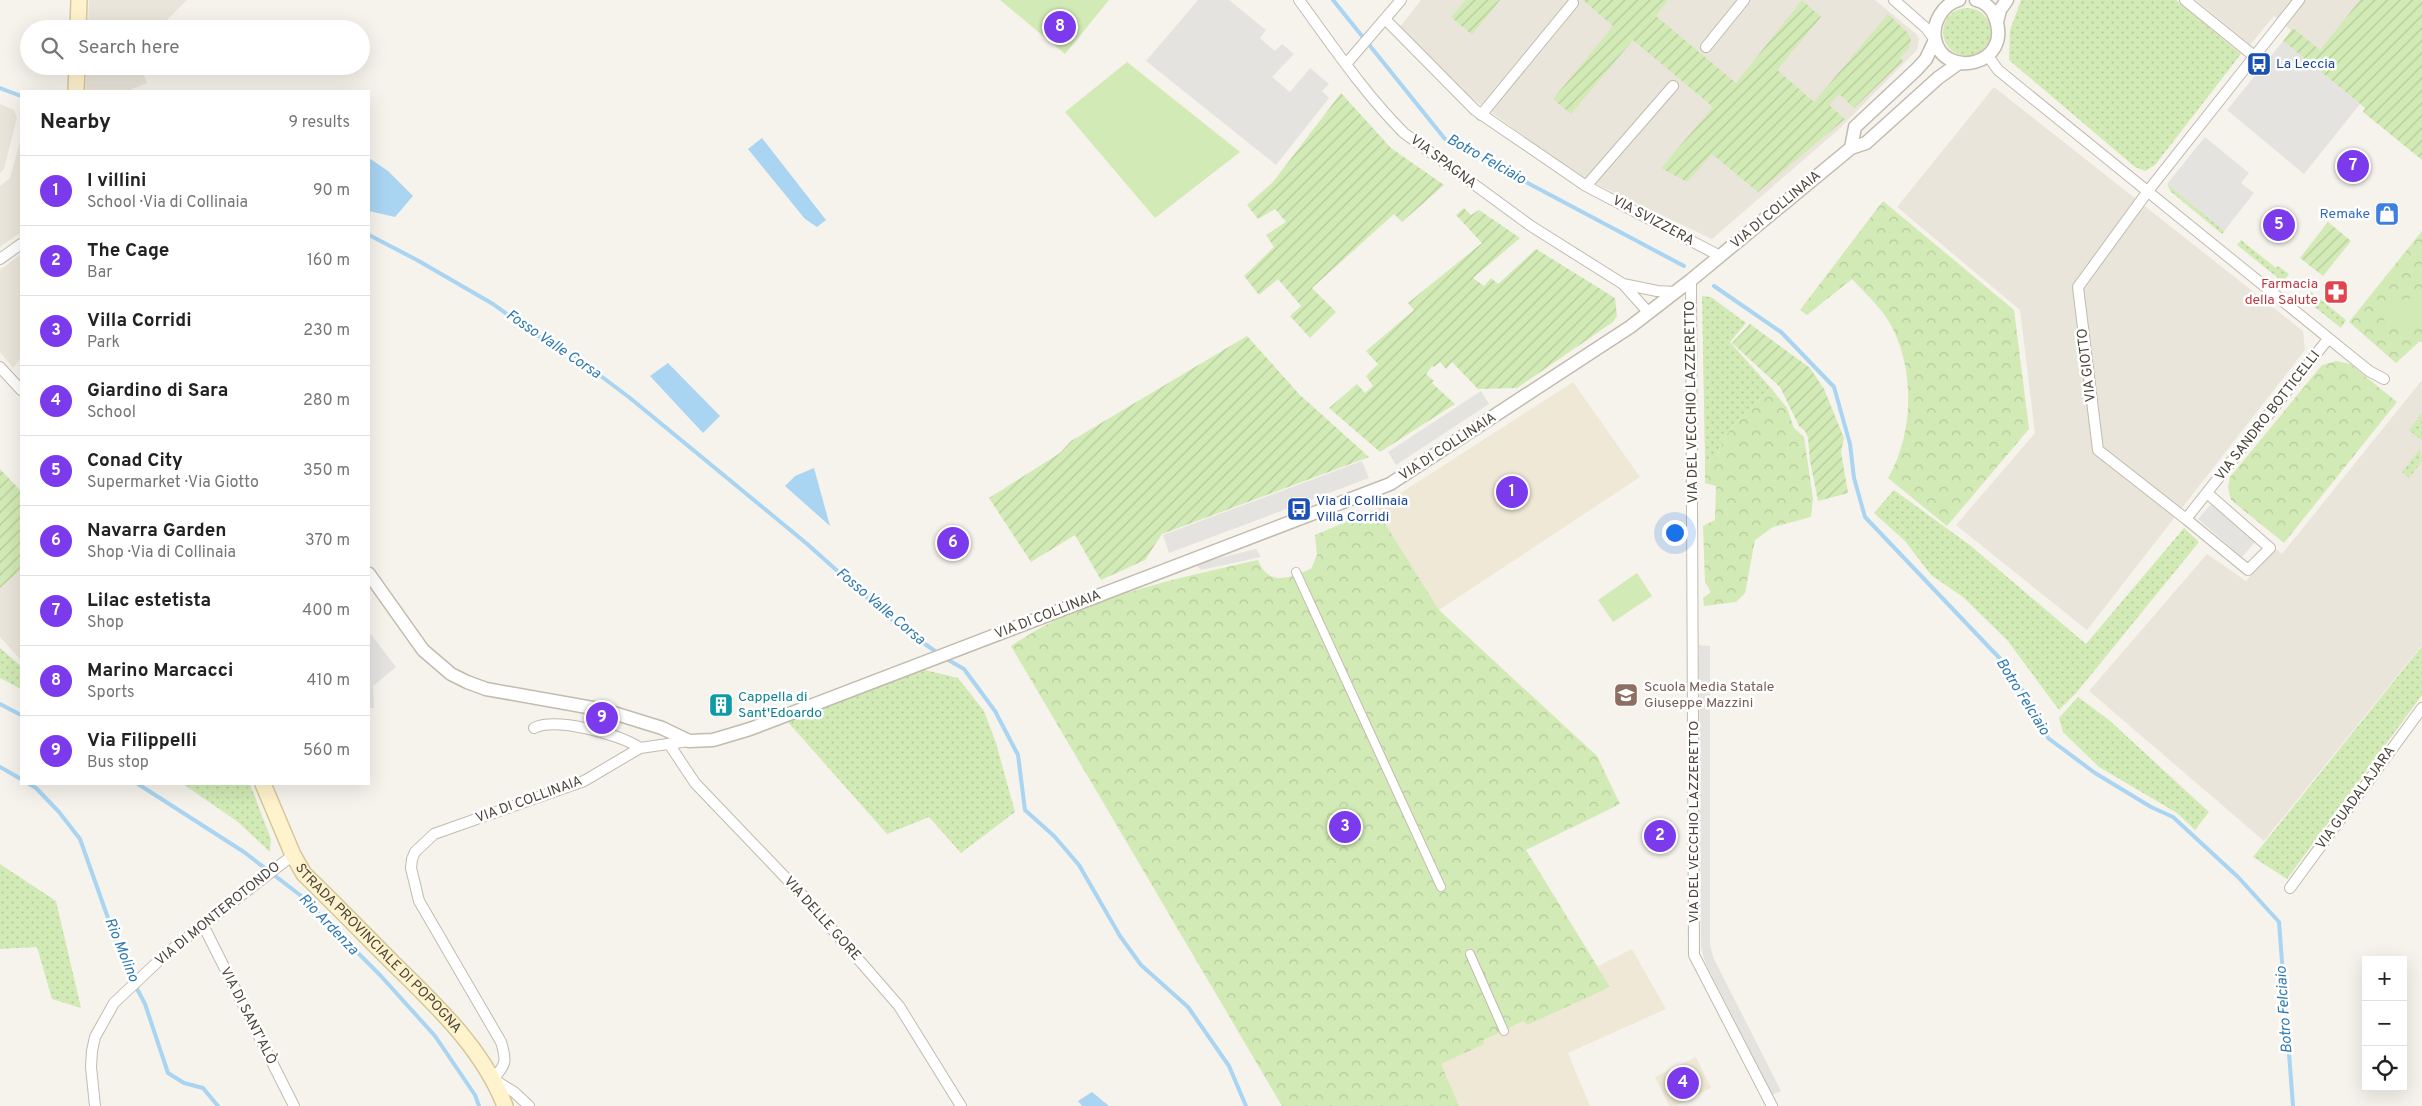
<!DOCTYPE html>
<html lang="en">
<head>
<meta charset="utf-8">
<style>
	body { margin:0; font-family:Overpass,sans-serif; background:#f6f6f6; color:#222 }
	.controls { position:absolute; right:15px; bottom:15px; display:grid; overflow:hidden; border-radius:0px; box-shadow:0 5px 20px #0002 }
	.controls button { width:45px; height:45px; display:grid; place-items:center; padding:0; border:0; border-bottom:1px solid #e0e0e0; background:#fff; color:#222; font:25px sans-serif }
	.you { position:absolute; left:1674px; top:532px; width:18px; height:18px; margin:-12px; border:4px solid #fff; border-radius:50%; background:#1a73e8; box-shadow:0 0 0 8px #1a73e833 }
	.badge { display:grid; place-items:center; width:32px; height:32px; border-radius:50%; background:#7c3aed; color:#fff; font-size:16px; font-weight:700 }
	.pin { position:absolute; translate:-50% -50%; border:2px solid #fff; box-shadow:0 1px 5px #0006 }
	.list { margin:0; padding:0; list-style:none }
	h2 { display:flex; justify-content:space-between; align-items:center; height:65px; margin:0; padding:0 20px; font-size:21px }
	h2 small { font-size:16px; font-weight:400; color:#767676 }
	.list li { display:grid; grid-template-columns:32px 1fr auto; gap:15px; align-items:center; box-sizing:border-box; height:70px; padding:0 20px; border-top:1px solid #e0e0e0 }
	.list b { display:block; font-size:19px; white-space:nowrap }
	.list p { margin:0; font-size:16px; white-space:nowrap; color:#767676 }
	.list em { font-size:16px; font-style:normal; color:#767676 }
	.icon { flex:none; width:28px; height:28px; fill:none; stroke:currentColor; stroke-width:2; stroke-linecap:round; stroke-linejoin:round }
	.map { position:relative; flex:none; width:2422px; height:1106px; overflow:hidden }
	.search { position:absolute; background:#fff; box-shadow:0 5px 20px #0002; left:20px; top:20px; width:350px; height:55px; display:flex; align-items:center; gap:12px; box-sizing:border-box; padding:0 18px; border-radius:28px; color:#767676; font-size:19px }
	.panel { position:absolute; background:#fff; box-shadow:0 5px 20px #0002; left:20px; top:90px; width:350px; height:695px; border-radius:0px }
	.map>svg:first-child { display:block }
	.residential { fill:#eae5da }
	.education { fill:#efe8d6 }
	.grass { fill:url(#grass-dots) }
	.forest { fill:url(#forest-crowns) }
	.garden { fill:url(#garden-furrows) }
	.pitch { fill:#d2eab5 }
	.parking { fill:#e5e3e0 }
	.water { fill:#a9d4f2 }
	.lines { fill:none; stroke-linecap:round; stroke-linejoin:round }
	.stream { stroke:#a9d4f2; stroke-width:4 }
	.pedestrian-casing { stroke:#c2bbae; stroke-width:10 }
	.minor-casing { stroke:#c2bbae; stroke-width:12 }
	.tertiary-casing { stroke:#c2bbae; stroke-width:15 }
	.secondary-casing { stroke:#d6c79b; stroke-width:18 }
	.pedestrian { stroke:#fff; stroke-width:8 }
	.minor { stroke:#fff; stroke-width:10 }
	.tertiary { stroke:#fff; stroke-width:12 }
	.secondary { stroke:#fff3cd; stroke-width:15 }
	.labels { text-anchor:middle; dominant-baseline:central; stroke-width:5; stroke-linejoin:round; paint-order:stroke }
	.transit-label { font-size:14px; fill:#164399; stroke:#fff; text-anchor:start }
	.street-label { font-size:14px; fill:#4b4439; stroke:#fff }
	.shop-label { font-size:14px; fill:#366cbe; stroke:#fff; text-anchor:end }
	.health-label { font-size:14px; fill:#be3a42; stroke:#fff; text-anchor:end }
	.education-label { font-size:14px; fill:#785e54; stroke:#fff; text-anchor:start }
	.culture-label { font-size:14px; fill:#0d838f; stroke:#fff; text-anchor:start }
	.water-label { font-size:15px; font-style:italic; fill:#2e7ab2; stroke:#fff }
</style>
</head>
<body>
<div class="map">
<svg width="2422" height="1106" viewBox="0 0 2422 1106">
	<defs>
		<pattern id="grass-dots" width="8" height="8" patternUnits="userSpaceOnUse" patternTransform="scale(1.25)"><rect width="8" height="8" fill="#d2eab5"/><path d="M2 2h.1M6 6h.1" fill="none" stroke="#b6ca9c" stroke-width="1.8" stroke-linecap="round"/></pattern>
		<pattern id="forest-crowns" width="20" height="18" patternUnits="userSpaceOnUse" patternTransform="scale(1.25)"><rect width="20" height="18" fill="#d2eab5"/><path d="M2 6a3 3 0 1 1 6 0M12 15a3 3 0 1 1 6 0" fill="none" stroke="#b6ca9c"/></pattern>
		<pattern id="garden-furrows" width="10" height="10" patternUnits="userSpaceOnUse" patternTransform="scale(1.25)"><rect width="10" height="10" fill="#d2eab5"/><path d="M-1 1l2-2M0 10L10 0M9 11l2-2" fill="none" stroke="#b6ca9c"/></pattern>
	</defs>
	<rect width="100%" height="100%" fill="#f6f3ec"/>
	<path class="residential" d="M89,0H187L158,29H88Z
		M1421,0H1875L1916,34L1919,39L1917,50L1838,130L1712,239L1577,175L1469,96L1399,28Z
		M2196,0H2422V139L2274,16L2250,45Z
		M86,66H140L147,83L132,89V91H86Z
		M1994,87L2303,331L2305,350L2087,630L1956,525L2035,433L2020,310L1897,207Z
		M0,104L14,110L17,118L4,169L0,173Z
		M21,138V232L0,247V186L10,178Z
		M21,254V357L13,368L0,352V270Z
		M2422,380V645L2264,841L2089,691L2207,554L2246,581L2274,548L2282,554Z
		M21,566V660L0,637V586Z"/>
	<path class="education" d="M1573,382L1640,477L1439,610L1376,509Z
		M1632,949L1666,1009L1568,1053L1590,1106H1459L1434,1062L1566,1002L1610,988L1598,966Z
		M1696,1057L1711,1088L1675,1106H1669L1655,1077Z"/>
	<path class="grass" d="M2021,0H2176L2241,54L2155,165L2145,171L2135,167L2009,60L2010,30Z
		M1943 32a24 24 0 1 1 48 0a24 24 0 1 1-48 0Z
		M2171,181L2228,226L2222,234L2170,191L2168,185Z
		M2241,240L2276,268L2278,266L2289,274L2283,282L2237,245Z
		M2311,292L2346,320L2341,328L2306,300L2305,298Z
		M1702,296L1711,297L1746,323L1730,342L1771,388C1753,407 1717,434 1717,461L1705,462Z
		M2422,413V439L2421,440L2409,430Z
		M2420,449L2422,461L2409,478L2402,472Z
		M1894,490L1971,546L2086,644L2184,528L2199,542L2077,692L2059,710L2007,640L1963,597L1931,575L1905,541L1874,513Z
		M2422,646V695L2287,879L2253,857Z
		M0,648L21,666V689L0,678Z
		M921,669L958,678L984,711L996,743L1015,812L961,853L929,817L887,834L787,721Z
		M2078,697L2109,720L2209,812L2195,830L2177,813L2099,767L2063,732L2059,718Z
		M183,784H250L271,839L270,852L238,822Z
		M0,864L56,901L81,1008L52,999L37,947L0,949Z"/>
	<path class="forest" d="M1883,201L2014,310L2029,429L1947,526L1888,478C1913,436 1915,373 1893,329C1884,310 1866,294 1852,279L1807,315L1800,310Z
		M2422,231V342H2419L2396,363L2349,322Z
		M2336,361L2350,364L2397,402L2284,543L2231,500L2228,487L2230,477L2322,365Z
		M1771,388L1787,408L1794,428L1804,437L1813,498L1811,517L1773,527L1755,540L1745,593L1736,602L1704,606L1703,598L1711,592L1705,582L1703,526L1715,520L1716,486L1705,483V462L1717,461C1718,433 1753,407 1771,388Z
		M1376,509L1439,610L1597,756L1620,804L1526,850L1610,987L1527,1025L1524,1021L1483,1040L1484,1044L1441,1064L1459,1106H1282L1011,646C1025,637 1039,628 1054,621C1117,591 1190,575 1258,560C1269,588 1290,577 1311,569L1317,555L1315,535Z"/>
	<path class="garden" d="M1466,0H1500L1472,35L1451,17Z
		M1583,0H1668L1656,16L1736,83L1802,0L1821,17L1777,70L1814,102L1888,14L1908,33L1911,40L1909,48L1900,57L1903,61L1854,108L1839,94L1829,105L1845,119L1758,192L1712,154L1687,182L1661,168L1713,107L1633,40L1571,114L1553,99L1613,26Z
		M2360,0H2422V160L2363,112L2365,108L2283,41L2293,28L2320,50Z
		M1341,93L1391,148L1444,185L1402,222L1394,214L1312,288L1336,312L1310,338L1290,316L1301,306L1278,279L1259,295L1244,276L1274,247L1266,235L1286,222L1275,209L1258,219L1247,205L1273,182Z
		M1464,208L1471,215L1479,210L1520,238L1473,278L1484,286L1491,278L1498,284L1536,249L1615,298L1617,316L1613,322L1517,388L1478,389L1452,362L1446,369L1440,362L1434,367L1432,366L1426,374L1434,381L1432,383L1455,404L1380,452L1329,408L1357,384L1365,393L1373,386L1366,376L1378,364L1366,351L1414,310L1408,303L1482,243L1456,215Z
		M2328,222L2351,241L2323,276L2300,258Z
		M1750,324L1810,368L1824,389L1844,438L1841,452L1848,493L1818,501L1810,461L1808,438L1805,431L1799,426L1780,387L1732,343Z
		M1247,336L1300,395L1369,457L1162,534L1145,560L1101,580L1075,535L1031,562L989,498L1060,453L1071,441Z
		M0,469L21,491V569L0,588Z"/>
	<path class="pitch" d="M1000,0H1109L1065,54Z
		M1127,62L1240,152L1155,218L1065,112Z
		M2422,297V324L2385,328L2382,302Z
		M1637,573L1652,596L1613,622L1598,600Z"/>
	<path class="parking" d="M1198,0H1229L1266,30L1260,38L1275,51L1282,44L1294,54L1272,77L1290,92L1310,68L1329,84L1322,91L1329,98L1276,165L1146,61Z
		M2283,41L2360,104L2304,174L2227,110Z
		M2205,137L2249,173L2241,183L2254,193L2224,231L2167,184Z
		M1481,391L1489,404L1396,465L1388,452Z
		M1362,461L1369,478L1169,553L1163,535Z
		M2212,503L2256,541L2242,557L2198,519Z
		M1256,549L1261,557L1201,570L1195,564Z
		M370,633L396,667L373,686L374,708H369Z
		M1699,645L1710,646V946L1714,959L1781,1091L1772,1095L1705,962L1701,947Z"/>
	<path class="water" d="M762,138L826,220L817,227L805,219L748,149Z
		M369,158L388,171L413,196L395,217L369,211Z
		M668,363L720,416L703,433L650,376Z
		M814,468L830,526L785,486L795,476Z
		M1092,1092L1109,1106H1082L1078,1101Z"/>
	<g class="lines">
		<path class="stream" d="M1333,0L1445,139L1684,266
			M0,88L21,96
			M369,235L417,260L493,304L533,333L577,358L630,398L806,543L897,624L939,654
			M1714,286L1781,332L1834,387L1850,444L1854,478L1865,517L2007,666L2035,711L2048,738L2095,773L2151,807L2173,817L2238,877L2279,922L2293,1106
			M945,658L964,669L995,711L1018,755L1025,810L1054,836L1079,865L1120,936L1141,965L1188,1007L1229,1066L1246,1106
			M0,704L21,715
			M0,767L21,779
			M29,784L36,788L59,812L80,839L125,966L145,1004L168,1073L184,1083L203,1088L218,1106
			M138,784L244,852L300,895L380,975L435,1036L475,1095L479,1106"/>
		<defs>
			<path id="pedestrian" d="M1296,572L1441,887
				M1470,954L1504,1031"/>
			<path id="minor" d="M1299,0C1332,45 1364,93 1404,133L1531,226L1623,284L1648,312
				M1894,0L1926,28L1935,40
				M2185,0L2254,56
				M1385,19L1475,110L1586,186L1720,256
				M1706,47L1744,0
				M1988,56L1998,70L2369,371L2384,379
				M1346,64L1401,0
				M1481,115L1573,3
				M1586,186L1673,86
				M0,259L21,244
				M1691,280L1694,955L1772,1106
				M1623,284L1657,291L1675,292
				M0,367L21,390
				M2207,493L2270,548L2248,570L2186,519L2328,339
				M2186,519L2098,450L2078,287L2148,191L2299,0
				M534,728C556,717 619,734 640,748
				M669,744L695,783L805,898L899,1006L961,1106
				M2290,888L2422,708
				M203,925L294,1106
				M95,1106L91,1067L92,1051L95,1037L114,1003L167,953L293,855
				M529,1106L514,1092L493,1079C506,1065 507,1061 501,1042L419,901L411,868L412,859L415,852L434,834L584,781L640,748L689,741"/>
			<path id="tertiary" d="M1959,0C1943,4 1932,23 1935,39C1943,80 2014,66 1995,17C1992,9 1985,2 1976,0
				M1997,22L2000,10L2007,0
				M1851,148L1855,127L1917,69L1926,59L1935,40
				M369,574L423,650L451,674L467,682L486,689L604,710L662,728L689,741L713,740L750,729L1390,484L1630,327L1691,280L1851,148L1866,143L1938,78L1959,63"/>
			<g id="secondary">
				<path d="M78,29L79,0"/>
				<path d="M76,91L77,66"/>
				<path id="s1" d="M263,784L293,855L304,874C334,903 363,933 393,963C436,1005 483,1049 505,1106"/>
			</g>
		</defs>
		<use href="#pedestrian" class="pedestrian-casing"/>
		<use href="#minor" class="minor-casing"/>
		<use href="#tertiary" class="tertiary-casing"/>
		<use href="#secondary" class="secondary-casing"/>
		<use href="#pedestrian" class="pedestrian"/>
		<use href="#minor" class="minor"/>
		<use href="#tertiary" class="tertiary"/>
		<use href="#secondary" class="secondary"/>
	</g>
	<defs>
		<symbol id="bus-square" viewBox="-11 -11 22 22"><rect x="-9" y="-9" width="18" height="18" rx="4" fill="#1a4fb4" stroke="#fff"/><path d="M-5-6H5V4H4V6H2V4H-2V6H-4V4H-5ZM-3.5-4V0h7V-4ZM-3.5 1.2v1.5H-2V1.2ZM2 1.2v1.5H3.5V1.2Z" fill="#fff"/></symbol>
		<symbol id="shop-square" viewBox="-11 -11 22 22"><rect x="-9" y="-9" width="18" height="18" rx="4" fill="#3f7fe0" stroke="#fff"/><path d="M-5-2.5h2.3a2.7 3.5 0 0 1 5.4 0H5L5.5 6h-11ZM-1.5-2.5h3a1.5 2.3 0 0 0-3 0Z" fill="#fff"/></symbol>
		<symbol id="pharmacy-square" viewBox="-11 -11 22 22"><rect x="-9" y="-9" width="18" height="18" rx="4" fill="#e0444e" stroke="#fff"/><path d="M-2-6h4v4h4v4h-4v4h-4v-4h-4v-4h4Z" fill="#fff"/></symbol>
		<symbol id="school-square" viewBox="-11 -11 22 22"><rect x="-9" y="-9" width="18" height="18" rx="4" fill="#8d6e63" stroke="#fff"/><path d="M0-5L7-2L0 1L-7-2ZM-4 1L0 2.5L4 1V4Q0 6-4 4Z" fill="#fff"/></symbol>
		<symbol id="building-square" viewBox="-11 -11 22 22"><rect x="-9" y="-9" width="18" height="18" rx="4" fill="#0f9aa8" stroke="#fff"/><path d="M-4-6H4V6H1V3H-1V6H-4ZM-2.5-4.3h1.7v1.8h-1.7ZM.8-4.3h1.7v1.8H.8ZM-2.5-1h1.7V.8h-1.7ZM.8-1h1.7V.8H.8Z" fill="#fff"/></symbol>
	</defs>
	<g fill-rule="evenodd">
		<use href="#bus-square" x="2245" y="50" width="28" height="28"/>
		<use href="#shop-square" x="2373" y="200" width="28" height="28"/>
		<use href="#pharmacy-square" x="2322" y="278" width="28" height="28"/>
		<use href="#bus-square" x="1285" y="495" width="28" height="28"/>
		<use href="#school-square" x="1612" y="681" width="28" height="28"/>
		<use href="#building-square" x="707" y="691" width="28" height="28"/>
	</g>
	<g class="labels">
		<g class="transit-label">
			<text x="2276" y="64">La Leccia</text>
			<text x="1316" y="501">Via di Collinaia<tspan x="1316" dy="16">Villa Corridi</tspan></text>
		</g>
		<g class="street-label">
			<text transform="translate(1443 162) rotate(37)">VIA SPAGNA</text>
			<text transform="translate(1776 210) rotate(-40)">VIA DI COLLINAIA</text>
			<text transform="translate(1653 221) rotate(28)">VIA SVIZZERA</text>
			<text transform="translate(2087 365) rotate(-97)">VIA GIOTTO</text>
			<text transform="translate(1692 402) rotate(-91)">VIA DEL VECCHIO LAZZERETTO</text>
			<text transform="translate(2268 416) rotate(-52)">VIA SANDRO BOTTICELLI</text>
			<text transform="translate(1448 447) rotate(-33)">VIA DI COLLINAIA</text>
			<text transform="translate(1048 615) rotate(-21)">VIA DI COLLINAIA</text>
			<text transform="translate(2356 798) rotate(-54)">VIA GUADALAJARA</text>
			<text transform="translate(529 800) rotate(-20)">VIA DI COLLINAIA</text>
			<text transform="translate(1694 822) rotate(-90)">VIA DEL VECCHIO LAZZERETTO</text>
			<text transform="translate(218 914) rotate(-39)">VIA DI MONTEROTONDO</text>
			<text transform="translate(822 919) rotate(48)">VIA DELLE GORE</text>
			<text stroke="none"><textPath href="#s1" startOffset="204">STRADA PROVINCIALE DI POPOGNA</textPath></text>
			<text transform="translate(248 1016) rotate(63)">VIA DI SANT'ALÒ</text>
		</g>
		<g class="shop-label">
			<text x="2370" y="214">Remake</text>
		</g>
		<g class="health-label">
			<text x="2318" y="284">Farmacia<tspan x="2318" dy="16">della Salute</tspan></text>
		</g>
		<g class="education-label">
			<text x="1644" y="687">Scuola Media Statale<tspan x="1644" dy="16">Giuseppe Mazzini</tspan></text>
		</g>
		<g class="culture-label">
			<text x="738" y="697">Cappella di<tspan x="738" dy="16">Sant'Edoardo</tspan></text>
		</g>
		<g class="water-label">
			<text transform="translate(1486 160) rotate(29)">Botro Felciaio</text>
			<text transform="translate(553 345) rotate(34)">Fosso Valle Corsa</text>
			<text transform="translate(880 607) rotate(40)">Fosso Valle Corsa</text>
			<text transform="translate(2022 697) rotate(58)">Botro Felciaio</text>
			<text transform="translate(328 925) rotate(46)">Rio Ardenza</text>
			<text transform="translate(121 950) rotate(68)">Rio Molino</text>
			<text transform="translate(2285 1010) rotate(-94)">Botro Felciaio</text>
		</g>
	</g>
</svg>
<div class="controls">
<button>+</button>
<button>−</button>
<button><svg class="icon" aria-label="locate" viewBox="0 0 24 24"><circle cx="12" cy="12" r="6"/><path d="M12 2v4M12 18v4M2 12h4M18 12h4"/></svg></button>
</div>
<div class="you"></div>
<div class="pin badge" style="left:1512px;top:492px">1</div>
<div class="pin badge" style="left:1660px;top:836px">2</div>
<div class="pin badge" style="left:1345px;top:827px">3</div>
<div class="pin badge" style="left:1683px;top:1083px">4</div>
<div class="pin badge" style="left:2279px;top:225px">5</div>
<div class="pin badge" style="left:953px;top:543px">6</div>
<div class="pin badge" style="left:2353px;top:166px">7</div>
<div class="pin badge" style="left:1060px;top:27px">8</div>
<div class="pin badge" style="left:602px;top:718px">9</div>
<div class="search"><svg class="icon" aria-label="search" viewBox="0 0 24 24"><circle cx="10" cy="10" r="6"/><path d="M15 15l6 6"/></svg>Search here</div>
<section class="panel">
<h2>Nearby<small>9 results</small></h2>
<ul class="list">
<li><span class="badge">1</span><div><b>I villini</b><p>School · Via di Collinaia</p></div><em>90 m</em></li>
<li><span class="badge">2</span><div><b>The Cage</b><p>Bar</p></div><em>160 m</em></li>
<li><span class="badge">3</span><div><b>Villa Corridi</b><p>Park</p></div><em>230 m</em></li>
<li><span class="badge">4</span><div><b>Giardino di Sara</b><p>School</p></div><em>280 m</em></li>
<li><span class="badge">5</span><div><b>Conad City</b><p>Supermarket · Via Giotto</p></div><em>350 m</em></li>
<li><span class="badge">6</span><div><b>Navarra Garden</b><p>Shop · Via di Collinaia</p></div><em>370 m</em></li>
<li><span class="badge">7</span><div><b>Lilac estetista</b><p>Shop</p></div><em>400 m</em></li>
<li><span class="badge">8</span><div><b>Marino Marcacci</b><p>Sports</p></div><em>410 m</em></li>
<li><span class="badge">9</span><div><b>Via Filippelli</b><p>Bus stop</p></div><em>560 m</em></li>
</ul>
</section>
</div>
</body>
</html>
